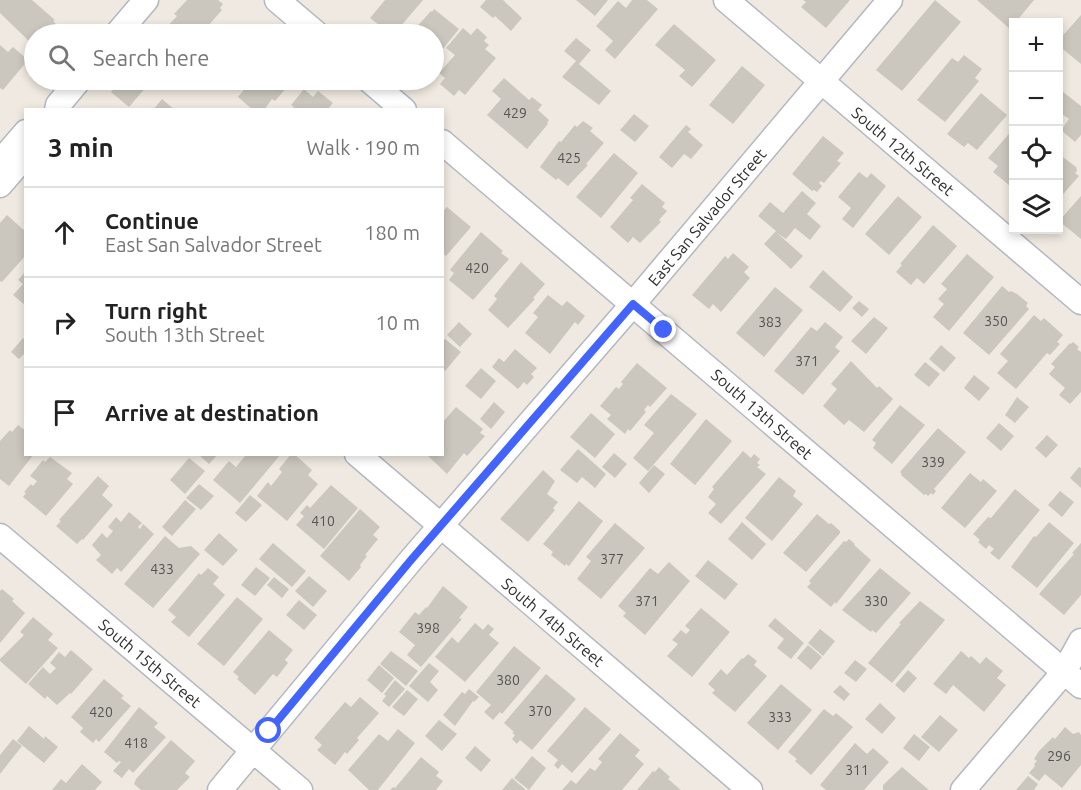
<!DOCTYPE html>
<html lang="en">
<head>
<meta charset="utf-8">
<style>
	body { margin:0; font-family:Ubuntu,sans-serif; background:#f6f6f6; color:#222 }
	.controls { position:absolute; right:18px; top:18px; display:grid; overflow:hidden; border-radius:0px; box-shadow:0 3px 9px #0003 }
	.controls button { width:54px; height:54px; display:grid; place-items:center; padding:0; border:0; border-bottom:2px solid #e0e0e0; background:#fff; color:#222; font:30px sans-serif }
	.stop { position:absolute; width:18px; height:18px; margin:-14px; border:4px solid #4264fb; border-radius:50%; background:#fff }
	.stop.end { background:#4264fb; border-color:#fff; box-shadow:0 2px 6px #0008 }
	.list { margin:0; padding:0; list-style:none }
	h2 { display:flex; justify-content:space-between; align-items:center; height:78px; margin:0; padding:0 24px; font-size:26px }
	h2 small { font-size:20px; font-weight:400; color:#767676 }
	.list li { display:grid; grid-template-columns:39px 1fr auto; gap:18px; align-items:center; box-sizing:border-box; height:90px; padding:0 24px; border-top:2px solid #e0e0e0 }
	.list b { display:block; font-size:22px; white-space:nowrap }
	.list p { margin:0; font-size:20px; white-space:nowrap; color:#767676 }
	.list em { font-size:20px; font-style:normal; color:#767676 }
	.icon { flex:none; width:33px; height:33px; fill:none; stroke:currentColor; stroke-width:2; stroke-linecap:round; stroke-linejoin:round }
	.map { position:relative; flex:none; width:1081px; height:790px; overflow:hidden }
	.search { position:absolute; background:#fff; box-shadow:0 3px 9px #0003; left:24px; top:24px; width:420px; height:66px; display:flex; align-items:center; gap:15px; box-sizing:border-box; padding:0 21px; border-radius:33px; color:#767676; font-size:22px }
	.panel { position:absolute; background:#fff; box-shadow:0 3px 9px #0003; left:24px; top:108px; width:420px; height:348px; border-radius:0px }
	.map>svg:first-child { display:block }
	.building { fill:#cbc7bf }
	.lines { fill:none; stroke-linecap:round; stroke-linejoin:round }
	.minor-casing { stroke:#b4b7c1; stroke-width:27 }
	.minor { stroke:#fff; stroke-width:24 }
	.route { stroke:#4264fb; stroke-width:8 }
	.labels { text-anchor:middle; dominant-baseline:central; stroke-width:4.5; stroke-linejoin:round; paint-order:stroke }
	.number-label { font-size:14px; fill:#555452 }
	.street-label { font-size:16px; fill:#2e2e2e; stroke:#fff }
</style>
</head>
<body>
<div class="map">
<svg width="1081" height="790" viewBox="0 0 1081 790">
	<rect width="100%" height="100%" fill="#efe9e1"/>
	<path class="building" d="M0,0H32L55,20L53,21L57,25L49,34H34V46L0,13Z
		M187,0H218L223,4L220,8L222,10L201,34H160L177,16L174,14Z
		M385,0H423L394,34H391L370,18Z
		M486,0H503L522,18L511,31L495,16L493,18L480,7Z
		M576,0H608L595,16Z
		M632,0H647L658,9L615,59L605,50L613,41L596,26L618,1L626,8Z
		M803,0H850L826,28L801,7L806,2Z
		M935,0L961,22L902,91L876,70Z
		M977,0H1034L1010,29Z
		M434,9L459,29L434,60V34H413L412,32L431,11L432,12Z
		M1081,15V64L1058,45V41Z
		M239,24L251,34H230Z
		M674,24L716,60L692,87L679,76L685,70L655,45Z
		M463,28L471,35L477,28L487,37L484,41L489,45L485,49L496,58L465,95L459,90L454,96L440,84L445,78L439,73L455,55L446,48Z
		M576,38L591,50L579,64L611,91L599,105L562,77L576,61L564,51Z
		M0,45L8,52L13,47L28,60L3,90L0,88Z
		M964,55L982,69L975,78L979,81L945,122L917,100L952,58L958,62Z
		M742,66L765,85L733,124L709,105Z
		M504,78L529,100L532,97L542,105L538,110L549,120L547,123L548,124L527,149L487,115L501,99L492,91Z
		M121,80H138L146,87L129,107L111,92Z
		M149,80H171L161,90Z
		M258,80H293L275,101L272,99L264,110H253L238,97L248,85L251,87Z
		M1058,88L1081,106V135L1075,142L1061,130L1069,119L1058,111Z
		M304,89L313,97L318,91L333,103L327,110H292L294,107L291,105Z
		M981,93L1007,115L977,150L968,143L964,147L947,134Z
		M162,99L175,110H153Z
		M634,114L649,126L635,142L620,130Z
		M583,121L593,128L590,131L604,143L586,164L588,165L568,186L558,178L556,180L540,167L559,141L561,142L575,125L577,127Z
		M686,125L691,129L688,132L703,145L691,159L684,154L672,168L659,157Z
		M1014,128V180L1009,185L993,172L998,166L988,158Z
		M823,136L844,153L837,161L841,163L824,183L821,181L819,183L822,186L817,192L814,190L812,191L792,174Z
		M614,153L638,173L601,218L576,197Z
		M1063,157L1076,167L1077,171L1075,173L1079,176L1058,200V159L1060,160Z
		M859,172L867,178L871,173L886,186L853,228L842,219L851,208L838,197Z
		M642,184L665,203L662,207L667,211L659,220L661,222L640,243L633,237L628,243L610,227L633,200L630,198Z
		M802,191L816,203L807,214L821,226L810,240L795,228L786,239L777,233L803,256L791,269L764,244L776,231L758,216L770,202L783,213Z
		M898,196L922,217L889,255L865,234Z
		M1081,196V239L1059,221Z
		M447,207L471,227L446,256L442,253V212Z
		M7,215L26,232V255L2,282L0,281V223Z
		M933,225L957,246L924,284L917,278L911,285L896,272L902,265L900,264Z
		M481,232L503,251L501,253L509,259L473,300L449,280L454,273L450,270L453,266Z
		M733,253L749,267L744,272L750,278L721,312L713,304L709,309L692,295L725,256L728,259Z
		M967,254L994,277L949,331L933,317L944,304L938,299L947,289L941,284Z
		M521,262L545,284L533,298L535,299L508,328L488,310L497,299L494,296Z
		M823,270L853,297L840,312L809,287Z
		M26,271V306L13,295L23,284L18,280Z
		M1002,286L1009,292L1011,291L1017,294L1028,303L1026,306L1029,309L989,355L963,333Z
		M775,287L803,310L764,357L736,333Z
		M548,295L562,306L567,301L585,316L578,325L575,322L550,354L525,333L538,317L533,313Z
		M859,301L869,309L862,317L852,308Z
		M1034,315L1041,321L1044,318L1063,335L1057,342L1060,344L1050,355L1047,353L1016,389L997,373L1008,361L1000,354Z
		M874,317L888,328L866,354L851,341Z
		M459,322L472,334L460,347L447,335Z
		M825,322L843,337L835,347L840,351L803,395L774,371L811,327L817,331Z
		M23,338L26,341V352L19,359L11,352Z
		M445,339L461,352L445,371L442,368V342Z
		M1073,342L1079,347L1077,349L1081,352V392L1070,404L1059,395L1065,388L1049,374L1055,367L1051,364L1070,343L1071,344Z
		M941,345L956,358L944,372L929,359Z
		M515,349L537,368L531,374L534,377L527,385L524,382L518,389L492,367L499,358L504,362Z
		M851,361L877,388L879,386L893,399L864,432L849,420L844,425L823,406L837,389L831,384Z
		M925,362L940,374L929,387L914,375Z
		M637,363L667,388L650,407L648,405L644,410L646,412L630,431L628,429L625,434L607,419L611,415L600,406L616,387L619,389L623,384L621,382Z
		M481,368L496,381L481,399L465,386Z
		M974,375L990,388L979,401L964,388Z
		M671,394L697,414L648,471L633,458L654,433L644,425Z
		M1017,397L1029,407L1015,423L1005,415Z
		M494,402L505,412L491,429L480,419Z
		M900,405L925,425L892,464L873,448L876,443L872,440Z
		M456,407L483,429L480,433L485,436L467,456L464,453L447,474L426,454H442V423Z
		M591,413L615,434L595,458L570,437Z
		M706,419L732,441L695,485L670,464Z
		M999,423L1014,436L1001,451L986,438Z
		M18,425L26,431V454H34L9,486L0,479V441L10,430L12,432Z
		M938,428L966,452L934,489L936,491L933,495L931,493L928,496L926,494L924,495L901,475L902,474L900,472Z
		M1047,435L1058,445L1046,458L1035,448Z
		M578,449L606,474L595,488L582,477L577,483L560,470Z
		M743,451L751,458L754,454L760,459L757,463L760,465L757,467L766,474L721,524L708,513L716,504L708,497L714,489L712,487Z
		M614,453L627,464L615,478L602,467Z
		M198,454H218L209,464Z
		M243,454H281L240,503L213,480L229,461L236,467L245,456Z
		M291,454H294L312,470L308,475L318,484L287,521L257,496L268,482L271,486L282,472L279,469Z
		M50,457L72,473L67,479L73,484L46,516L23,497L26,493L24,492L31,484L33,486L37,481L30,476L43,460L45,462Z
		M189,458L205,471L185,494L170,480Z
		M654,465L665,474L649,493L639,483Z
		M1079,467L1081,468V488L1070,478Z
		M543,470L555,481L547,494L558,502L553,508L555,510L528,542L500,519Z
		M970,473L981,482L983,479L997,491L965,528L941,508Z
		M98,476L109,486L102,495L113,505L83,540L82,539L77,544L56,526L61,521L59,520Z
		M779,477L796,491L793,496L803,504L772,541L745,518Z
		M199,484L214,496L201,510L186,498Z
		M331,485L358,508L324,549L296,525L304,516L300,513L307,505L310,508Z
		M1015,489L1040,510L999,560L990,553L994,549L989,545L986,549L978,542L980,540L973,534L988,517L991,518Z
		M1060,491L1074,502L1062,517L1048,505Z
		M250,495L262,505L246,522L235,513Z
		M185,500L196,509L172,536L162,527Z
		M579,501L603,521L569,566L566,564L565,566L551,555L553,552L543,544Z
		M360,509L380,527L373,535L378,539L365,555L367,556L360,565L361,567L349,581L320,556Z
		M129,512L142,523L138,527L140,529L143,524L154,534L121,572L117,568L112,574L96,560L101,555L92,545L102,533L107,538L113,531L108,527L116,517L121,522Z
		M817,514L829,524L831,523L840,531V533L806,572L783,553Z
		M742,522L766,544L752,560L728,539Z
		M1049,522L1074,543L1037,588L1011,567L1034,536L1036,537Z
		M615,523L645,548L601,599L577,579L591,561L586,557Z
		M219,533L238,550L223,566L204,550Z
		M165,536L179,548L191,546L200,554L153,608L124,584Z
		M849,539L855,544L854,545L871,560L836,604L835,602L831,607L807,587L811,583L809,581L844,541L846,542Z
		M273,543L306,571L292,587L259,559Z
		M1081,543V595L1064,615L1039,594L1074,554L1072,553Z
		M708,560L738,584L725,600L695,576Z
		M669,562L690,581L645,635L623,616L626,613L618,606L650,568L658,574Z
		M256,567L270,578L255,596L241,585Z
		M208,568L219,577L213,584L225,595L189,637L171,622L176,617L168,610L199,573L201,575Z
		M880,568L911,593L876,633L872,630L871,632L842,610Z
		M309,576L327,591L313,607L295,591Z
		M274,577L289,589L282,598L267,585Z
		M443,586L468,607L459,618L462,619L421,667L407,655L415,645L399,632L415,612L419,615L426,607L427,608Z
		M2,589L14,599L12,601L25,613L0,643V591Z
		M237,597L263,619L224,666L197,644Z
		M299,600L317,615L304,630L286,615Z
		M920,601L945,620L892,683L868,663L901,624L899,623Z
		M701,608L730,632L692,677L667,656L678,644L672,640L681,630L686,634L690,630L685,626Z
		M33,617L53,634L48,640L58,648L26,684L0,661V659L24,635L20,632Z
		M775,618L804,643L791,659L777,648L784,639L768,626Z
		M475,623L483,630L488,624L494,629L489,635L499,643L465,682L435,657L452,637L458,643Z
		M820,629L835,641L823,656L808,643Z
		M269,630L293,650L285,660L288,663L277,677L273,674L255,695L237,679L239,677L233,672Z
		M808,645L822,657L811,670L797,658Z
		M514,646L541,668L502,714L500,712L493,720L484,712L491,705L476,692Z
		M71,650L93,669L71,694L70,693L57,705L47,696L45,699L28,684L43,667L50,674L56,668L50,663L59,652L65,657Z
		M391,651L418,671L406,686L380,664Z
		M961,651L969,658L971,656L980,664L986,657L1003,671L997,678L1006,685L984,712L953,685L946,694L933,684Z
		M748,654L757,661L754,665L767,676L735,712L712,693L715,690L708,684L721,669L727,675L742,658L743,659Z
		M855,660L867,669L856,682L844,673Z
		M429,663L439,671L430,682L438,690L428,702L409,686Z
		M379,665L394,678L382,693L367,680Z
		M908,670L917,678L904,693L895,685Z
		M546,674L576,699L532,750L520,740L517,744L512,739L515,735L512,733L514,732L504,723Z
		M104,679L124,696L121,698L131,706L99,742L96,739L93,743L80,732L83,728L71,717Z
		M395,680L405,689L389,707L382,701L386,696L384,694Z
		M781,684L812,710L778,750L747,723Z
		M840,685L850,694L844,701L833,692Z
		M469,689L479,697L474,702L473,701L455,726L443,715L462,692L465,694Z
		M407,690L418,699L404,716L392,707Z
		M360,697L379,713L357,738L359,740L347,754L345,752L335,765L317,750L322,745L314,738L345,702L351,707Z
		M880,703L896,718L882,734L865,719Z
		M139,707L158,723L154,727L166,737L133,773L129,769L122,778L113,771L121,762L119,761L117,763L104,752Z
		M585,707L611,729L572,773L562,764L558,769L554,765L558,760L547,751Z
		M824,709L833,716L836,713L853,727L811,775L795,761L797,759L788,752Z
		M940,715L958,730L939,752L921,737Z
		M439,720L457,734L442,751L425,736Z
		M29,726L44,739L45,736L58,747L44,763L17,741Z
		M1065,727L1073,734L1079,732L1081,735V765L1062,788L1045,774L1039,781L1029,773L1035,766L1034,764L1037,761L1034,759L1039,751L1053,737L1055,739Z
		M398,729L415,743L378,790H369L348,770L379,734L388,741Z
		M620,733L640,750L635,756L644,764L622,790H562L571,780L576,784L590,768L595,771L602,762L598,759Z
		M914,734L930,747L919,761L903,748Z
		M13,739L22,746L0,774V755Z
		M171,740L195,761L185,773L190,777L177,790H141L134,784L136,779Z
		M855,743L867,754L873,748L889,762L864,790H826L820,785Z
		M475,746L491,760L481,772L465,758Z
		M532,756L546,768L529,790L514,778Z
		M421,757L439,772L436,776L443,781L436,790H390L393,787L395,788Z
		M82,764L102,782L95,790H52L61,779L66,783Z
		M659,767L670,777L668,779L681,790H637L653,771L655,772Z
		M902,767L929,790H883V785Z
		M1028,776L1038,784L1034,790H1016Z
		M512,778L526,790H502Z"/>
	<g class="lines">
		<defs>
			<path id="minor" d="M277,0L317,34
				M726,0L1081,302
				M117,34L146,0
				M369,80L404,110
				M57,110L58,105L79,80
				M442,142L1081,686
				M0,162L26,132
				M0,185L26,155
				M357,454L750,790
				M0,536L300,790
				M220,790L411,560L633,304L890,0
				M963,790L1064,672L1081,641"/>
		</defs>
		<use href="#minor" class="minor-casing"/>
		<use href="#minor" class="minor"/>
	</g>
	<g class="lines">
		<path class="route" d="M269,731L411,560L633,304L664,330"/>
	</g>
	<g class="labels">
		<g class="number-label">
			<text x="515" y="113">429</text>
			<text x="569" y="158">425</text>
			<text x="477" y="268">420</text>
			<text x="996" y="321">350</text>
			<text x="770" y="322">383</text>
			<text x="807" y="361">371</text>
			<text x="933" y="462">339</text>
			<text x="323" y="521">410</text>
			<text x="612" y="559">377</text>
			<text x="162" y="569">433</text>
			<text x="647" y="601">371</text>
			<text x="876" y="601">330</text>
			<text x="428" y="628">398</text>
			<text x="508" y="680">380</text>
			<text x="540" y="711">370</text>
			<text x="101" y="712">420</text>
			<text x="780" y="717">333</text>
			<text x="136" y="743">418</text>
			<text x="1059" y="756">296</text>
			<text x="857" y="770">311</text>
		</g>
		<g class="street-label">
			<text transform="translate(903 151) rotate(40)">South 12th Street</text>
			<text transform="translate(707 217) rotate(-50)">East San Salvador Street</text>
			<text transform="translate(762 414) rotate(41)">South 13th Street</text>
			<text transform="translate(553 622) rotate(40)">South 14th Street</text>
			<text transform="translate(150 663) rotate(40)">South 15th Street</text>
		</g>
	</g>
</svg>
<div class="controls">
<button>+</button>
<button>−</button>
<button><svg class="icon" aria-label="locate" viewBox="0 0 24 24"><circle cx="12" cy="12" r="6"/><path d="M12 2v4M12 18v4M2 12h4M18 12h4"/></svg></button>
<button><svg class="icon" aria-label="layers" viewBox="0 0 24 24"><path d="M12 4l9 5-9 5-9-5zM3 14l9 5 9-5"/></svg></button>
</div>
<div class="stop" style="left:269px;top:731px"></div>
<div class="stop end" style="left:664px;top:330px"></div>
<div class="search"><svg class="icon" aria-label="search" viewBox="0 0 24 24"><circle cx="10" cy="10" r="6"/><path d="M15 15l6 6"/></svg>Search here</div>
<section class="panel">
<h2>3 min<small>Walk · 190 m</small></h2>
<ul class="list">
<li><svg class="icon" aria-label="ahead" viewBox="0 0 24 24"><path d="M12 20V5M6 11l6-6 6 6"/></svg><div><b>Continue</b><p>East San Salvador Street</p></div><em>180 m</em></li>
<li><svg class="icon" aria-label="right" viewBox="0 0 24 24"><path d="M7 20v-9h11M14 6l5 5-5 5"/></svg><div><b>Turn right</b><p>South 13th Street</p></div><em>10 m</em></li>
<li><svg class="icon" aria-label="arrive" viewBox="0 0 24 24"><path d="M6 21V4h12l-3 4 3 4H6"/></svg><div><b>Arrive at destination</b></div></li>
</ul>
</section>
</div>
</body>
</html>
